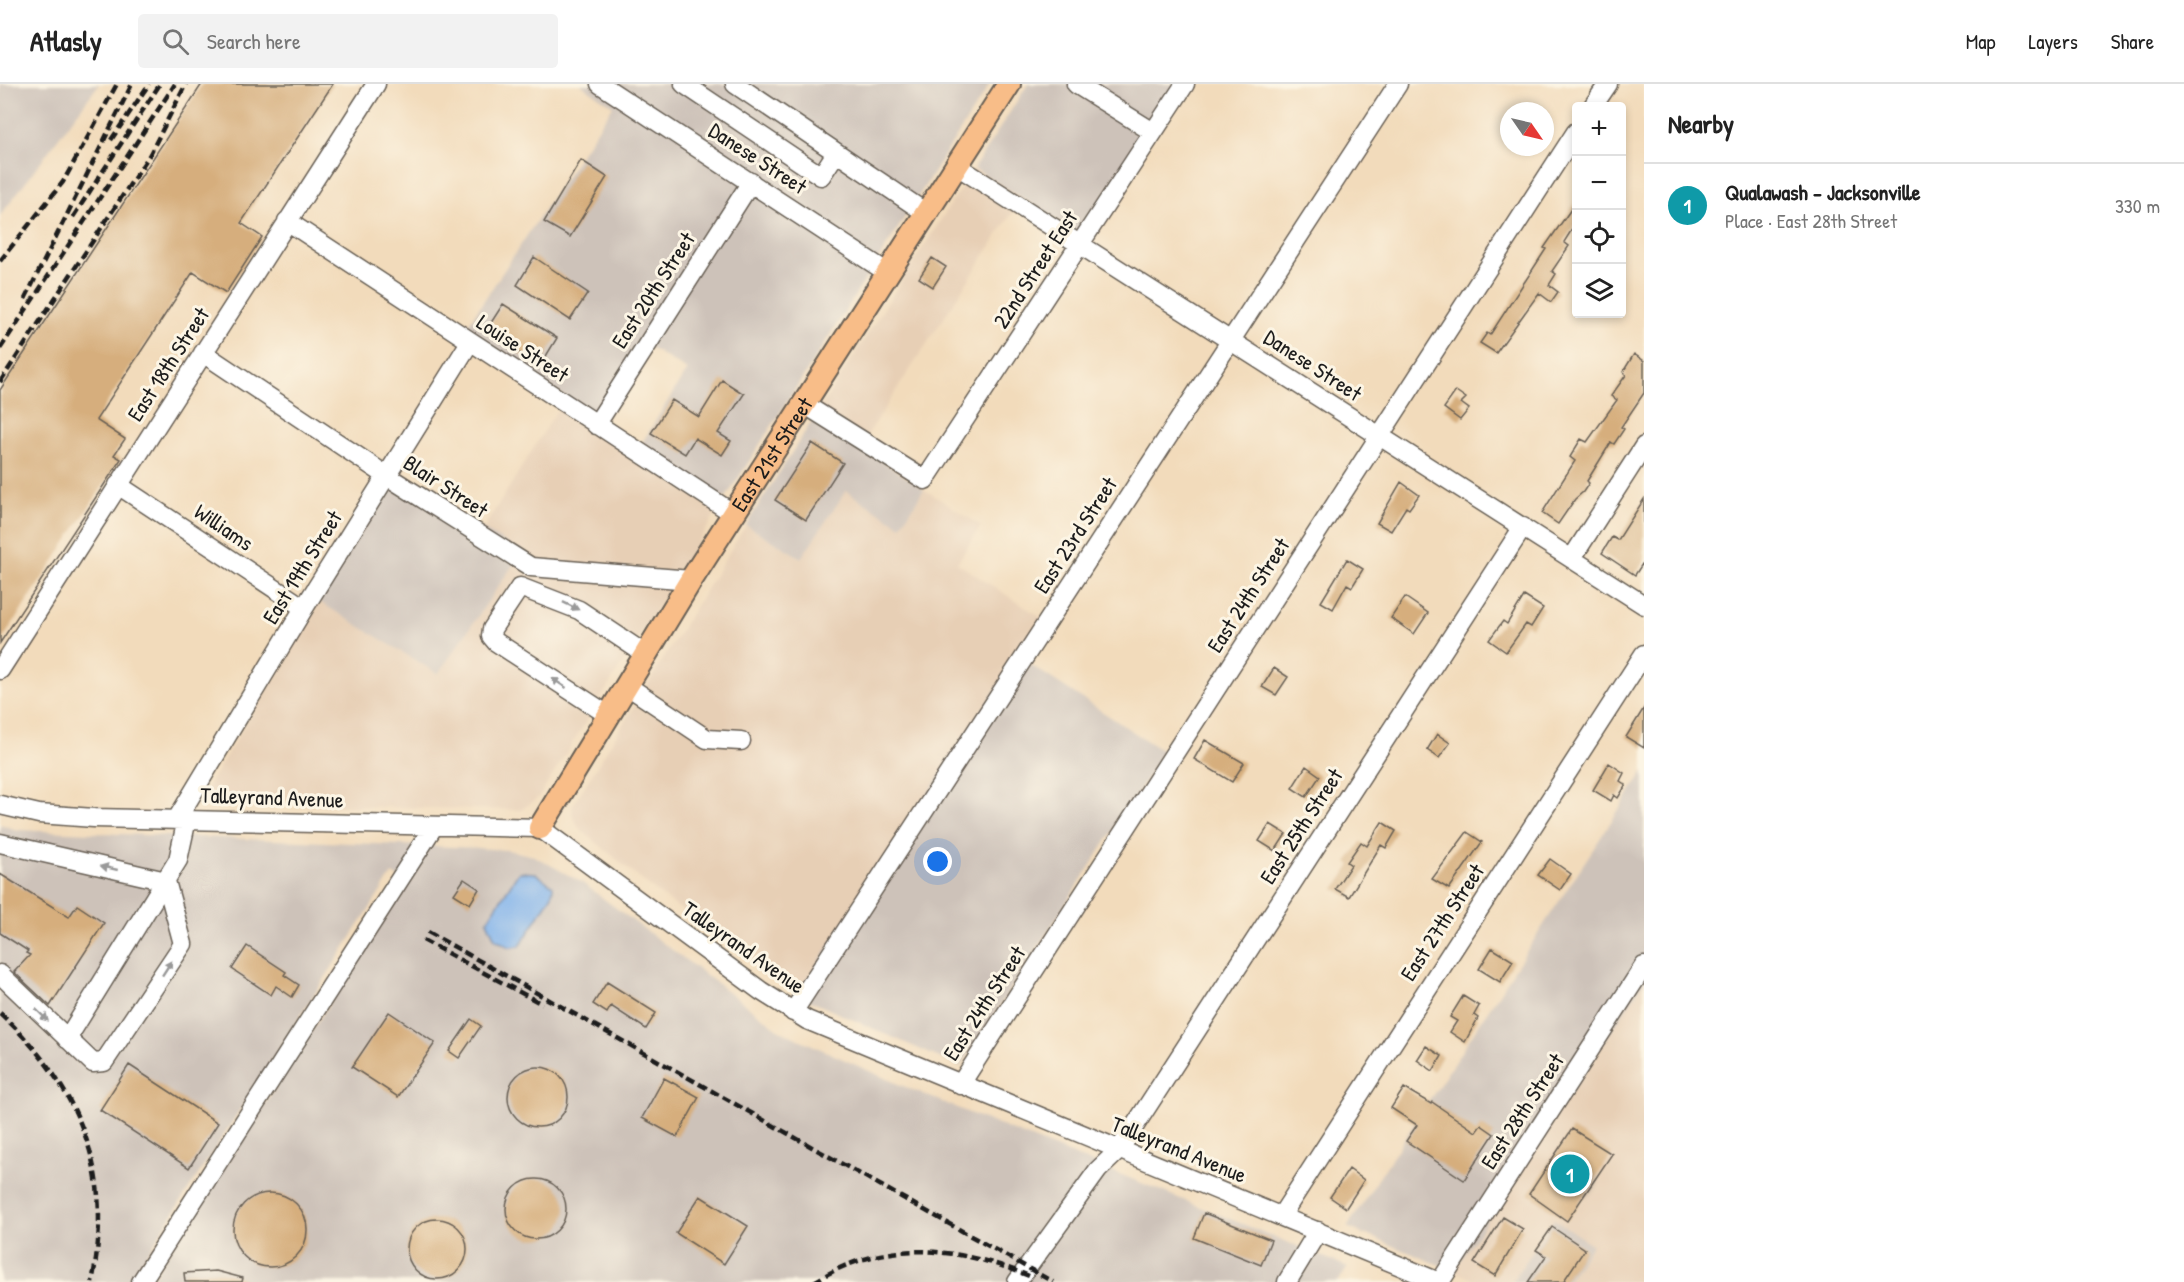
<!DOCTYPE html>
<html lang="en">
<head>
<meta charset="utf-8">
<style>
	body { margin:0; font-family:"Patrick Hand",sans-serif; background:#f2f2f2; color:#222 }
	.controls { position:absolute; right:18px; top:18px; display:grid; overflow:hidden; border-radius:6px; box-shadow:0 3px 9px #0003 }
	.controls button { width:54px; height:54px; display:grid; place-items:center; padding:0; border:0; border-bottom:2px solid #e0e0e0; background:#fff; color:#222; font:30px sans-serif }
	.compass { position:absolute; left:1500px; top:18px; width:54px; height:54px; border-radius:50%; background:#fff; box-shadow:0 3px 9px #0003; rotate:124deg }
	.you { position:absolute; left:938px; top:778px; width:21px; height:21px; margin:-15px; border:4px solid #fff; border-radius:50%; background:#1a73e8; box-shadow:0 0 0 9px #1a73e833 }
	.badge { display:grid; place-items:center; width:39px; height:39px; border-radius:50%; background:#2563eb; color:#fff; font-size:20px; font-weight:700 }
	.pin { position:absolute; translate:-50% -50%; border:3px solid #fff; box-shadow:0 2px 6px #0006 }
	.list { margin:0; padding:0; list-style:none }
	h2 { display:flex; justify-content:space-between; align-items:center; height:78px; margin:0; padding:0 24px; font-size:26px }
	h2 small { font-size:20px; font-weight:400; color:#767676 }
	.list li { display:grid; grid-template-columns:39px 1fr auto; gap:18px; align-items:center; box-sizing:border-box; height:84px; padding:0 24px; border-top:2px solid #e0e0e0 }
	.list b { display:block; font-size:22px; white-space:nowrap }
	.list p { margin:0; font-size:20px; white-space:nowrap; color:#767676 }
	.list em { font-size:20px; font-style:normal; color:#767676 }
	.icon { flex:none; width:33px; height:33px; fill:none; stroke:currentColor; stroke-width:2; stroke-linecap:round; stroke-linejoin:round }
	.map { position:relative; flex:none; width:1644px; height:1198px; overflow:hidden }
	header { display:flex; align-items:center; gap:36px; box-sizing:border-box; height:84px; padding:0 30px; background:#fff; border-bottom:2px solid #e0e0e0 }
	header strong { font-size:28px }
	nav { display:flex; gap:33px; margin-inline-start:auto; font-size:21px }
	.search { width:420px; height:54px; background:#f2f2f2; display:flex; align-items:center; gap:15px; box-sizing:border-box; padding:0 21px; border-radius:6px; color:#767676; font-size:22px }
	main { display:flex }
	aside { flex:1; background:#fff }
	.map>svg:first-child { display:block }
	.built { fill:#e7cfb5 }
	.industrial { fill:#cdc2b9 }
	.water { fill:#7eb1eb; stroke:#4d6684; stroke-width:1.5 }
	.building { fill:#d6ae7d }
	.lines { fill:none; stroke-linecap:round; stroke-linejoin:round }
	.minor-casing { stroke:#675f54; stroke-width:21 }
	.major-casing { stroke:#675f54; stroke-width:26 }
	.minor { stroke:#fff; stroke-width:18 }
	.major { stroke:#f8bd88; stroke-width:22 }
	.rail { stroke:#1c1c1c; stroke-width:4.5; stroke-dasharray:9 4.5; stroke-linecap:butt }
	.oneway { fill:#999 }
	.labels { text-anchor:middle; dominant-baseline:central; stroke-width:6; stroke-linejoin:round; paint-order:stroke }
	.street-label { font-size:22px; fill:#1c1c1c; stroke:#fcf5e5 }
</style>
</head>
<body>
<header>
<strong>Atlasly</strong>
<div class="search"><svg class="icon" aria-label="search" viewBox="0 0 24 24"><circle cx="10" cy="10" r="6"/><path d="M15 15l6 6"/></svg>Search here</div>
<nav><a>Map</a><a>Layers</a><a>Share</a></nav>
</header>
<main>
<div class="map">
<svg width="1644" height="1198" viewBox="0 0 1644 1198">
	<rect width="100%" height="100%" fill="#fcf5e5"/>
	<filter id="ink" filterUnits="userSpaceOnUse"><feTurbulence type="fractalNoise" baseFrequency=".0167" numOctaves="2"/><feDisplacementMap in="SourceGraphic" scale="12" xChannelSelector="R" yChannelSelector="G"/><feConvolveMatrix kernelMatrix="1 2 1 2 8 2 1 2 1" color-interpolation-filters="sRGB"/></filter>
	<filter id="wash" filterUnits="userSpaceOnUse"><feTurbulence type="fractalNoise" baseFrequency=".008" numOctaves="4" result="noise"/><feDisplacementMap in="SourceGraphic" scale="24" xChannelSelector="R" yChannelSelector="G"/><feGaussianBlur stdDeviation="1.35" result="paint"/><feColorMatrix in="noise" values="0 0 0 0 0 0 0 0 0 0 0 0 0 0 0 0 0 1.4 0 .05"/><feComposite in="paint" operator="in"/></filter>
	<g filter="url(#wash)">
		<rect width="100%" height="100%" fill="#f2dbbb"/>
		<path class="built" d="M974,84L1022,114L860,362L815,332Z
			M565,314L725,415L539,713L521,726L198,719L318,517L438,590L483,445Z
			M924,405L981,442L957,479L1042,534L797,911L650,803L579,744L572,730L573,721L746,441L800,474L846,406L901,442Z
			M1644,898V1198H1566L1591,1161L1554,1135L1512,1198H1479L1454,1187Z"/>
		<path class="industrial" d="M0,0H99L0,132Z
			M580,0H990L725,415L640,362L687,286L642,259L594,333L465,245L613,22Z
			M1028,0H1177L1079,150L974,84Z
			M815,332L924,405L901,442L846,407L801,474L746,441Z
			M395,393L522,468L438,590L318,517Z
			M1017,572L1164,668L960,983L797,911Z
			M1644,687V898L1454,1187L1347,1143Z
			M0,740L17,746L477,764L507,766L534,772L581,798L781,947L898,1000L1348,1183L1338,1198H150L407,799L392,790L129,1198H0Z
			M1554,1135L1592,1161L1566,1198H1512Z"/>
		<path class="water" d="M519,788L535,789L553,802L552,811L520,862L509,863L495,855L487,837Z"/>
		<g id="blocks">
			<path class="building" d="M202,0H333L241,139L262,153L226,209L193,188L96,336L125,355L114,371L121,375L0,559V306Z
				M581,76L607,93L570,153L544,138Z
				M1576,118V139L1564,158L1569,162L1552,187L1556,190L1549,201L1558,208L1551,218L1539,209L1496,269L1480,259L1487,249L1490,251L1546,165L1544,164Z
				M534,173L588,209L570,236L517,201Z
				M932,174L946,183L933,203L919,194Z
				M503,220L557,254L540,282L485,248Z
				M1634,270L1644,277V309L1621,343L1624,345L1614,360L1611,358L1587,397L1589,399L1583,408L1575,415L1558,440L1542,429L1575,377L1570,373L1581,355L1587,358L1617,316L1611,312L1626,291L1623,288Z
				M722,296L744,310L718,349L731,357L722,371L695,354L685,370L651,349L672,316L699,333Z
				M1456,307L1466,314L1461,319L1469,325L1460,336L1444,324Z
				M812,359L843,379L806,436L775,416Z
				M1401,398L1419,411L1409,425L1406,423L1391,447L1377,439Z
				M1644,415V477L1635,491L1602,469L1612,453L1618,456Z
				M1347,475L1363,485L1352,503L1347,500L1333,525L1321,518Z
				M1524,512L1543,524L1531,543L1526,540L1506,568L1489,556L1503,537L1507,540Z
				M1405,513L1428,529L1414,550L1391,534Z
				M1274,584L1288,593L1276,611L1262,603Z
				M1644,624V664L1626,653Z
				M1437,650L1450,659L1439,674L1427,666Z
				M1205,656L1244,679L1232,698L1194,675Z
				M1609,679L1624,689L1620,697L1626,701L1618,714L1614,711L1611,717L1593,706Z
				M1306,682L1320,692L1306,713L1292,704Z
				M1382,738L1396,747L1386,764L1381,761L1349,813L1335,805L1351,781L1347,778L1361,758L1367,762Z
				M1270,740L1286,750L1275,767L1259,757Z
				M1467,748L1482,758L1449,805L1432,795Z
				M1550,775L1571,790L1560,806L1538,791Z
				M0,790L69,833L77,821L104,839L50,922L14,888L30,871L26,869L28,867L0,849Z
				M464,795L479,805L470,820L454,810Z
				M247,862L286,888L284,891L299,901L292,913L276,902L271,911L232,885Z
				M1492,864L1513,877L1500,898L1479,885Z
				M607,898L656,929L646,945L611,922L607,929L593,920Z
				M1463,912L1479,922L1474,931L1478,934L1465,958L1450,948L1457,937L1450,933Z
				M389,928L435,959L398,1013L352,983Z
				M471,935L481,942L459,974L449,967Z
				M1426,962L1442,972L1433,987L1417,976Z
				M129,981L218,1039L189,1084L100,1026Z
				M508 1013a30 30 0 1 1 60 0a30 30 0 1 1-60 0Z
				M664,994L699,1013L677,1053L642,1034Z
				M1404,1004L1431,1020L1432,1018L1476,1048L1481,1041L1494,1050L1464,1096L1406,1057L1417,1041L1391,1024Z
				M1572,1045L1612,1070L1567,1137L1529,1110Z
				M1349,1085L1364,1096L1346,1124L1330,1113Z
				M506 1125a30 30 0 1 1 60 0a30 30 0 1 1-60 0Z
				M233 1146a37 37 0 1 1 74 0a37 37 0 1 1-74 0Z
				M700,1112L748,1142L724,1180L676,1149Z
				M1204,1129L1271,1156L1261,1181L1194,1154Z
				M1503,1133L1523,1145L1495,1192L1474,1179Z
				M407 1165a30 30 0 1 1 60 0a30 30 0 1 1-60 0Z
				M1552,1143L1585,1165L1563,1198H1528L1546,1172L1536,1166Z
				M216,1187L243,1194L242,1198H185L184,1189Z"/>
		</g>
	</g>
	<g filter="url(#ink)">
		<use href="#blocks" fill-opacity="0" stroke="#675f54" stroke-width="1.5"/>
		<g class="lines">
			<defs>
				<path id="minor" d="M600,0L888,189
					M684,0L821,92L836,69
					M735,0L926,129
					M1076,0L1153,48
					M1593,22L1608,0
					M957,82L1644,521
					M287,137L734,430
					M203,269L387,392L531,483L691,496
					M804,320L925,396L1185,0
					M596,341L751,98
					M118,401L304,524
					M1572,474L1644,362
					M0,586L376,0
					M626,601L707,655L741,657
					M608,631L496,558L491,552L492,545L520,503L579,526L645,570
					M0,721L39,730L94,734L540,744L761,907L807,936L1439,1198
					M177,735L304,524L470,258
					M0,759L166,797
					M0,890L93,979L104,978L183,860L166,797
					M793,928L1398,0
					M67,955L178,776L187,735
					M960,1001L1576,48
					M1281,1132L1644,570
					M141,1198L434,742
					M1017,1198L1098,1086L1119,1066L1523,443
					M1287,1198L1318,1147
					M1440,1198L1644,882"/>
				<g id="major">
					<path id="s1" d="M540,744L691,496L1009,0"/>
				</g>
			</defs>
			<use href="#minor" class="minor-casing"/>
			<use href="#major" class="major-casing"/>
			<use href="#minor" class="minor"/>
			<use href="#major" class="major"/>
			<path class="rail" d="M111,56L149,0
				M73,133L160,0
				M0,177L63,98L117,0
				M25,215L132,0
				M0,265L175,0
				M0,298L150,70L186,0
				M428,848L1053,1198
				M423,856L542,920
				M0,929C80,1004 115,1088 92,1198
				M814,1198C884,1154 955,1162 1029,1192"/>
		</g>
		<defs><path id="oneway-solid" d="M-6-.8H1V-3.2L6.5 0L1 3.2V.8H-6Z" transform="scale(1.5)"/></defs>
		<g class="oneway">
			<use href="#oneway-solid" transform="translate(571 522) rotate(26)"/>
			<use href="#oneway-solid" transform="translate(559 599) rotate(-147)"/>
			<use href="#oneway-solid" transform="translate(109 784) rotate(-167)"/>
			<use href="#oneway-solid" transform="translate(167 884) rotate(-57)"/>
			<use href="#oneway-solid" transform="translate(42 931) rotate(44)"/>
		</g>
	</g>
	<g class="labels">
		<g class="street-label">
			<text transform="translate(758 74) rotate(33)">Danese Street</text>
			<text transform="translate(1035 185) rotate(-57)">22nd Street East</text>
			<text transform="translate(653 206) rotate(-57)">East 20th Street</text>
			<text transform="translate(523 264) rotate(33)">Louise Street</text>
			<text transform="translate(168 280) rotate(-57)">East 18th Street</text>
			<text transform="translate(1313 281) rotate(33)">Danese Street</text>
			<text stroke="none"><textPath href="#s1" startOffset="440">East 21st Street</textPath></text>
			<text transform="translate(446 402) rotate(33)">Blair Street</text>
			<text transform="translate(224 443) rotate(34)">Williams</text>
			<text transform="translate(1075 451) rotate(-57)">East 23rd Street</text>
			<text transform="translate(302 483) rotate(-58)">East 19th Street</text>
			<text transform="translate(1248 511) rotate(-57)">East 24th Street</text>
			<text transform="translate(272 713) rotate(2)">Talleyrand Avenue</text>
			<text transform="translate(1301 742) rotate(-57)">East 25th Street</text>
			<text transform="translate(1442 838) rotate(-57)">East 27th Street</text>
			<text transform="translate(744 863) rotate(35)">Talleyrand Avenue</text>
			<text transform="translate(984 919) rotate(-57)">East 24th Street</text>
			<text transform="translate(1522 1027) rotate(-57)">East 28th Street</text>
			<text transform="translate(1179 1065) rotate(22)">Talleyrand Avenue</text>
		</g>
	</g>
</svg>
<div class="controls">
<button>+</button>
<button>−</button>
<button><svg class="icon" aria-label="locate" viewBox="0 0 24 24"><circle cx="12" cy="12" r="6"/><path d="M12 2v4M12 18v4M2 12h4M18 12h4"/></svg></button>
<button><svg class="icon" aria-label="layers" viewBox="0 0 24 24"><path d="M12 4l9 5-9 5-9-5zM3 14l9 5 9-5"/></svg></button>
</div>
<svg class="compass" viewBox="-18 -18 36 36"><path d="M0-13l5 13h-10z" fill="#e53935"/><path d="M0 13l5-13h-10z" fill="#767676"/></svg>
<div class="you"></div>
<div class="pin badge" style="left:1570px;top:1090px;background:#0f9aa8">1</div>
</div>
<aside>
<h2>Nearby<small></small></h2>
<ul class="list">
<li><span class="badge" style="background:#0f9aa8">1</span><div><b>Qualawash - Jacksonville</b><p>Place · East 28th Street</p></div><em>330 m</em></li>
</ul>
</aside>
</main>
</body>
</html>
